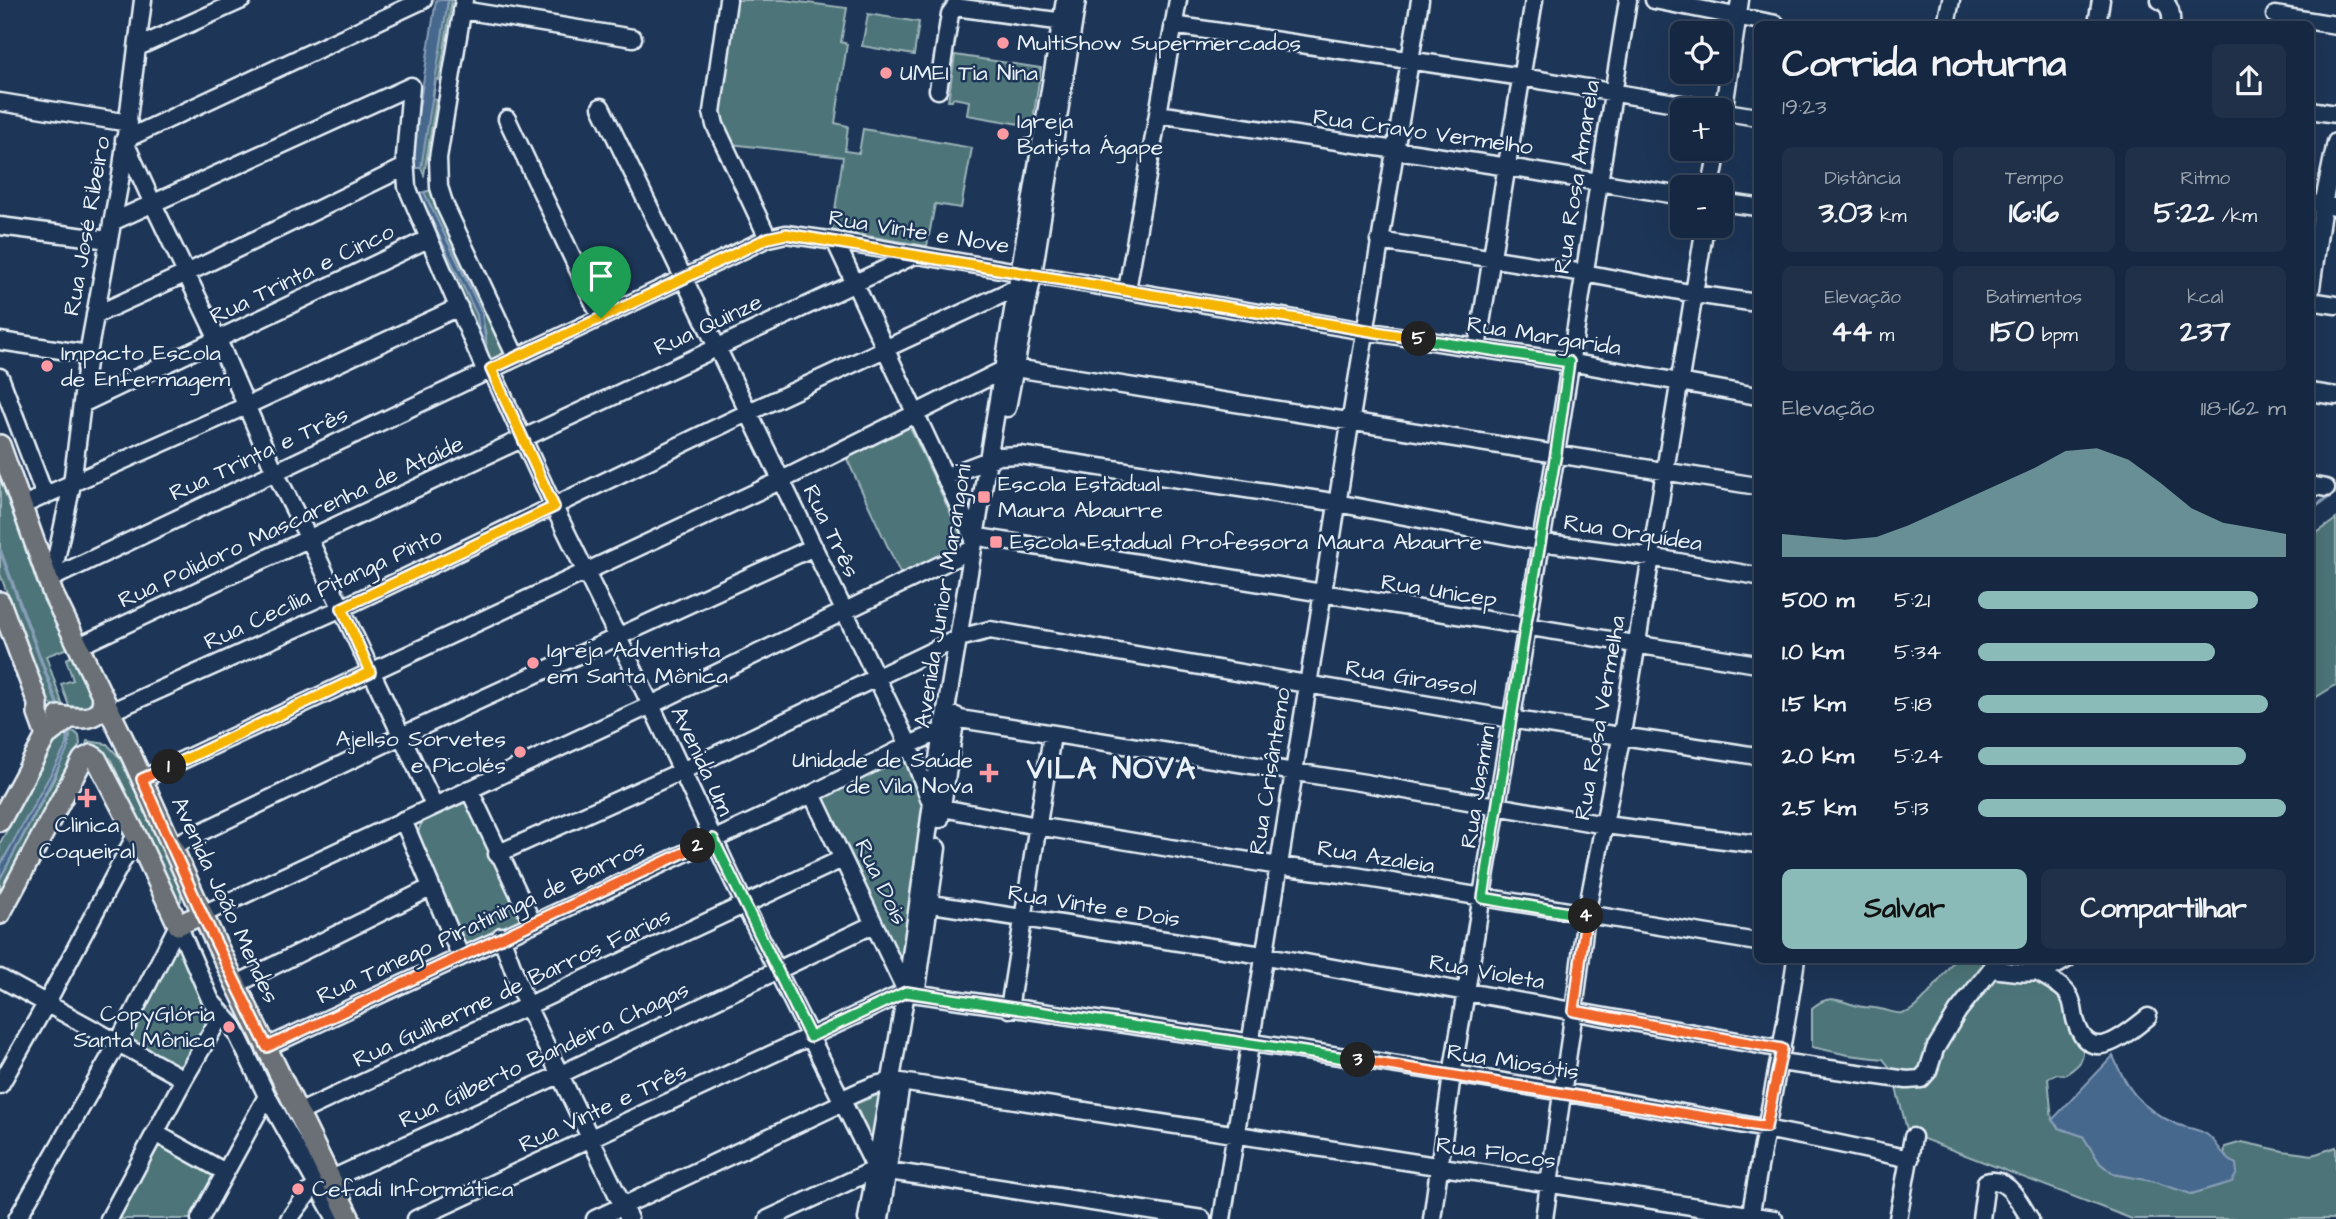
<!DOCTYPE html>
<html lang="pt">
<head>
<meta charset="utf-8">
<style>
	:root { --surface:#162841; --page:#1f3048; --text:#f1f3f6; --muted:#9ea6b1; --line:#35445a; --accent:#8bbbb9 }
	body { margin:0; font-family:"Architects Daughter",sans-serif; background:var(--page); color:var(--text); height:100vh; display:flex; flex-direction:column; font-size:26px; white-space:nowrap }
	* { box-sizing:border-box; margin:0 }
	p { font-size:23px; color:var(--muted) }
	.icon { flex:none; width:38px; height:38px; fill:none; stroke:currentColor; stroke-width:2; stroke-linecap:round; stroke-linejoin:round }
	.map { position:relative; flex:1; overflow:hidden }
	.details { position:absolute; left:1754px; top:21px; width:560px; height:942px; display:flex; flex-direction:column; background:var(--surface); border-radius:10px; box-shadow:0 7px 28px #0002,0 0 0 2px var(--line) }
	.details>* { flex:none }
	.controls { position:absolute; left:1670px; top:21px; display:grid; gap:14px }
	.controls a { display:grid; place-items:center; width:63px; height:63px; border-radius:10px; background:var(--surface); box-shadow:0 7px 28px #0002,0 0 0 2px var(--line); font-size:35px }
	.pin { position:absolute; display:grid; place-items:center; width:60px; height:60px; color:#fff; margin:-72px -30px; border-radius:50% 50% 50% 0; rotate:-45deg; box-shadow:0 0 7px #0007 }
	.pin .icon { rotate:45deg }
	.km { position:absolute; width:35px; height:35px; margin:-18px; border-radius:50%; background:#222; color:#fff; font-size:19px; line-height:35px; text-align:center }
	.round { display:grid; place-items:center; flex:none; width:74px; height:74px; border-radius:10px; background:var(--page) }
	.overview { display:flex; align-items:center; justify-content:space-between; height:119px; padding:0 28px }
	h1 { font-size:38px; font-weight:700; line-height:52px }
	.metrics { display:grid; grid-template-columns:repeat(3,1fr); gap:10px; height:119px; padding:7px 28px }
	.metrics div { display:grid; align-content:center; border-radius:10px; background:var(--page); text-align:center }
	.metrics b { font-size:30px; font-weight:700 }
	.metrics small { font-size:19px; font-weight:400 }
	.metrics p { font-size:19px }
	.chart { height:196px; padding:14px 28px }
	.chart p { display:flex; justify-content:space-between }
	.chart svg { width:100%; height:126px; margin-top:7px; fill:var(--accent); opacity:.7 }
	.button { display:flex; gap:14px; margin-top:auto; padding:14px 28px }
	.button a { flex:1; height:80px; border-radius:10px; background:var(--accent); color:#111; font-size:28px; font-weight:700; line-height:80px; text-align:center }
	.button a+a { background:var(--page); color:var(--text) }
	ul { padding:0 28px; list-style:none; font-size:23px }
	li { display:grid; grid-template-columns:112px 84px 1fr; align-items:center; height:52px }
	li i { height:18px; border-radius:9px; background:var(--accent) }
	.map>svg:first-child { display:block }
	.green { fill:#4e7579; stroke:#9bb3b8; stroke-width:2 }
	.water { fill:#47678d; stroke:#879eb8; stroke-width:2 }
	.lines { fill:none; stroke-linecap:round; stroke-linejoin:round }
	.stream { stroke:#879eb8; stroke-width:3.5 }
	.minor-casing { stroke:#e8f1f8; stroke-width:21 }
	.major-casing { stroke:#e8f1f8; stroke-width:24 }
	.minor { stroke:#1d3557; stroke-width:16 }
	.major { stroke:#6b6f75; stroke-width:19 }
	.split-1-casing { stroke:#fff; stroke-width:14 }
	.split-2-casing { stroke:#fff; stroke-width:14 }
	.split-3-casing { stroke:#fff; stroke-width:14 }
	.split-4-casing { stroke:#fff; stroke-width:14 }
	.split-5-casing { stroke:#fff; stroke-width:14 }
	.split-6-casing { stroke:#fff; stroke-width:14 }
	.split-1 { stroke:#f5b400; stroke-width:9 }
	.split-2 { stroke:#f0652b; stroke-width:9 }
	.split-3 { stroke:#22a559; stroke-width:9 }
	.split-4 { stroke:#f0652b; stroke-width:9 }
	.split-5 { stroke:#22a559; stroke-width:9 }
	.split-6 { stroke:#f5b400; stroke-width:9 }
	.poi-dot { fill:#ff9aa2; stroke:#1d3557; stroke-width:2.5 }
	.labels { text-anchor:middle; dominant-baseline:central; stroke-width:5; stroke-linejoin:round; paint-order:stroke }
	.poi-label { font-size:23px; fill:#e8f1f8; stroke:#1d3557; text-anchor:start }
	.street-label { font-size:23px; fill:#e8f1f8; stroke:#1d3557 }
	.district-label { font-size:30px; font-weight:bold; letter-spacing:2px; fill:#e8f1f8; stroke:#1d3557 }
</style>
</head>
<body>
<div class="map">
<svg width="2336" height="1219" viewBox="0 0 2336 1219">
	<rect width="100%" height="100%" fill="#1d3557"/>
	<filter id="ink" filterUnits="userSpaceOnUse"><feTurbulence type="fractalNoise" baseFrequency=".0143" numOctaves="2"/><feDisplacementMap in="SourceGraphic" scale="14" xChannelSelector="R" yChannelSelector="G"/><feConvolveMatrix kernelMatrix="1 2 1 2 8 2 1 2 1" color-interpolation-filters="sRGB"/></filter>
	<g filter="url(#ink)">
		<path class="green" d="M448,0H452L441,70L439,80L436,79L433,99L436,100L424,175L421,168L427,123Z
			M734,0H784L847,8L841,42L847,44L835,123L848,126L845,151L859,153L863,129L972,148L961,208L935,204L927,246L832,230L843,157L730,144L719,112Z
			M868,14L919,22L914,55L862,46Z
			M955,55L1041,68L1034,113L1038,120L1037,127L967,115L969,101L953,98L952,101H948Z
			M432,190L505,350L502,356L491,361L483,358C502,326 436,227 424,192Z
			M420,193L477,315L481,344L414,194Z
			M910,427L965,544L901,575L846,457Z
			M0,474L37,583L68,648L46,656L63,706L52,705L47,700L0,574Z
			M2336,519V685L2310,701V538Z
			M72,656L94,700L90,707L69,706L61,684L73,680L66,659Z
			M75,732L79,736L80,744L46,807L47,813L0,900V879L55,777L70,737L69,733Z
			M67,733V745L0,866V843L52,746Z
			M87,741L107,744L120,758L181,890V901L177,907L176,897L110,758L85,749Z
			M905,755L924,797L926,816L901,963L822,797Z
			M462,800L469,803L522,915L516,923L466,944L463,943L417,839C419,812 440,810 462,800Z
			M179,939L214,1016L182,1071L128,1039Z
			M1955,959H2009L2019,964L2034,963L2052,974L2082,1044C2086,1061 2079,1065 2065,1075L2056,1074L2048,1078L2052,1120L2059,1128L2083,1136L2100,1163L2114,1174L2152,1181L2192,1194L2209,1188L2233,1163L2224,1157L2225,1147L2242,1142L2283,1151L2313,1155L2336,1147V1219H2132L1908,1133L1891,1069L1883,1059L1848,1055L1812,1047V1008C1830,993 1839,1001 1858,1006C1865,1008 1873,1007 1880,1009C1892,1011 1900,1017 1912,1010C1925,1002 1945,972 1955,959Z
			M885,1092L874,1146L855,1104Z
			M157,1141L217,1172L194,1219H119Z"/>
		<path class="water" d="M436,0H448L421,168H413L411,160Z
			M424,192L482,313L487,352L482,355L477,315L422,200L420,193Z
			M67,733H69V747L0,879V866L67,745Z
			M2113,1056C2127,1089 2140,1108 2174,1123C2184,1128 2196,1128 2206,1134C2218,1141 2221,1157 2236,1164L2237,1173L2232,1182L2191,1194L2152,1181L2113,1174L2100,1163L2083,1136L2059,1128L2052,1120Z"/>
		<g class="lines">
			<path class="stream" d="M2310,510L2336,492
				M0,550L58,706"/>
			<g class="minor-casing">
				<path id="minor" d="M423,0L124,140L153,204L218,340L275,472L309,539L434,805
					M464,0L438,158L439,187L445,206L516,357
					M728,0L712,112L715,125L768,238
					M1654,0L1776,24
					M2160,0C2170,4 2172,14 2171,24
					M462,10L633,38
					M2275,15L2336,25
					M1946,24L1951,0
					M2097,24L2101,0
					M1173,25L1522,77L1716,110
					M138,47L242,0
					M411,86L405,157L407,187L486,372
					M938,90L950,14L955,7L1071,23
					M0,102L129,123
					M601,107L909,745L932,806L1037,826L1279,866L1349,875L1757,942
					M2310,110L2336,114
					M1720,111L1757,117
					M1158,114L1508,167L1682,196
					M507,119L601,318
					M1720,134L1740,0
					M1711,187L1718,149
					M1720,202L1757,207
					M2310,203L2336,207
					M112,222L411,86
					M0,226L109,240
					M835,241L975,541
					M1379,241L1584,273L1695,294L1757,303
					M1127,290L1178,0
					M2310,295L2323,205L2336,142
					M2310,301L2336,305
					M95,315L187,273L405,167
					M0,341L88,354
					M1477,348L1534,0
					M491,369L554,507L651,705L745,906L876,1169
					M0,377L45,496
					M2310,392L2336,396
					M82,404L428,239
					M1007,408L1033,274L1077,0
					M944,477L999,456L1020,455L1326,501L1541,542L1650,557L1757,576
					M2310,485L2326,488
					M21,506L246,406L459,307
					M985,538L1757,664
					M52,578L72,484L88,354L121,175L143,0
					M48,580L768,238L786,234L835,241L1365,331L1569,362L1757,396
					M79,646L915,255
					M110,712L342,608L747,413L1016,288
					M947,717L1365,783L1605,825L1757,844
					M142,779L782,480L1003,370L1015,368L1757,486
					M469,789L532,922
					M812,794L906,991
					M940,819L956,716
					M403,820L460,955
					M172,846L401,736L814,547
					M497,854L682,771L959,638L990,630C1164,660 1338,689 1511,719C1593,733 1675,743 1757,756
					M919,902L1256,954L1782,1049
					M203,914L651,705L973,549
					M178,925L211,1001L233,1026L267,1096L336,1219
					M501,936L527,1006L629,1219
					M1992,969C2024,973 2039,978 2067,959
					M2039,973C2048,979 2064,986 2069,996C2074,1003 2073,1014 2076,1022C2090,1068 2126,1034 2148,1017
					M0,978L184,1079
					M237,984L430,888
					M917,988L937,848
					M906,992C1242,1042 1579,1086 1910,1159
					M1009,1009L1052,735
					M267,1047L812,794L909,745L944,730L952,731
					M1780,1062L1907,1080L1921,1079L1928,1071L1935,1049L1958,1011L1999,959
					M0,1085L46,1004L136,835
					M841,1100C860,1091 880,1080 901,1082L1774,1219
					M298,1113L842,859
					M155,1133L225,1172
					M17,1219L118,1043L178,925
					M109,1219L184,1079L222,1014
					M200,1219L267,1096
					M289,1219L309,1192L318,1185L561,1074L874,924
					M416,1219L906,992
					M595,1219L842,1103
					M768,1219L876,1169L1202,1219
					M867,1219L906,992L939,752L1065,0
					M880,1219L900,1090
					M1222,1219C1287,813 1352,406 1420,0
					M1432,1219L1452,1075L1556,453L1628,0
					M1544,1219L1574,1011L1586,915L1622,734L1705,226
					M1750,1219C1764,1132 1784,1046 1796,959
					M1898,1219L1913,1137
					M1981,1219L1986,1182C2008,1175 2020,1204 2030,1219"/>
			</g>
			<g class="major-casing">
				<path id="major" d="M0,445L53,594L132,757L213,937L350,1219
					M0,602L38,703V714L46,736
					M59,716C78,719 102,723 103,697
					M0,821L46,736L70,718
					M0,914L83,759L91,755L96,758L136,835L178,925L203,914"/>
			</g>
			<use href="#minor" class="minor"/>
			<use href="#major" class="major"/>
		</g>
	</g>
	<g class="lines" filter="url(#ink)">
		<g class="split-1-casing">
			<path id="split-1" d="M169,767L370,672L342,608L554,507L491,369L601,318"/>
		</g>
		<g class="split-2-casing">
			<path id="split-2" d="M169,767L142,779L202,914L267,1047L698,846"/>
		</g>
		<g class="split-3-casing">
			<path id="split-3" d="M698,846L713,839L810,1037L906,992L1358,1060"/>
		</g>
		<g class="split-4-casing">
			<path id="split-4" d="M1358,1060L1766,1127L1782,1049L1574,1011L1586,916"/>
		</g>
		<g class="split-5-casing">
			<path id="split-5" d="M1419,339L1569,362L1556,453L1525,628L1483,898L1586,916"/>
		</g>
		<g class="split-6-casing">
			<path id="split-6" d="M601,318L768,238L786,234L1419,339"/>
		</g>
		<use href="#split-1" class="split-1"/>
		<use href="#split-2" class="split-2"/>
		<use href="#split-3" class="split-3"/>
		<use href="#split-4" class="split-4"/>
		<use href="#split-5" class="split-5"/>
		<use href="#split-6" class="split-6"/>
	</g>
	<g class="poi-dot">
		<circle cx="1003" cy="43" r="7"/>
		<circle cx="886" cy="73" r="7"/>
		<circle cx="1003" cy="134" r="7"/>
		<circle cx="47" cy="366" r="7"/>
		<rect x="977" y="490" width="14" height="14" rx="3.5"/>
		<rect x="989" y="535" width="14" height="14" rx="3.5"/>
		<circle cx="533" cy="663" r="7"/>
		<circle cx="520" cy="752" r="7"/>
		<path d="M985.5 762.5h7v7h7v7h-7v7h-7v-7h-7v-7h7z"/>
		<path d="M83.5 787.5h7v7h7v7h-7v7h-7v-7h-7v-7h7z"/>
		<circle cx="229" cy="1027" r="7"/>
		<circle cx="298" cy="1189" r="7"/>
	</g>
	<g class="labels">
		<g class="poi-label">
			<text x="1017" y="43">MultiShow Supermercados</text>
			<text x="900" y="73">UMEI Tia Nina</text>
			<text x="1017" y="121">Igreja<tspan x="1017" dy="26">Batista Ágape</tspan></text>
			<text x="61" y="353">Impacto Escola<tspan x="61" dy="26">de Enfermagem</tspan></text>
			<text x="998" y="484">Escola Estadual<tspan x="998" dy="26">Maura Abaurre</tspan></text>
			<text x="1010" y="542">Escola Estadual Professora Maura Abaurre</text>
			<text x="547" y="650">Igreja Adventista<tspan x="547" dy="26">em Santa Mônica</tspan></text>
			<text x="506" y="739" text-anchor="end">Ajellso Sorvetes<tspan x="506" dy="26">e Picolés</tspan></text>
			<text x="973" y="760" text-anchor="end">Unidade de Saúde<tspan x="973" dy="26">de Vila Nova</tspan></text>
			<text x="87" y="825" text-anchor="middle">Clinica<tspan x="87" dy="26">Coqueiral</tspan></text>
			<text x="215" y="1014" text-anchor="end">CopyGlória<tspan x="215" dy="26">Santa Mônica</tspan></text>
			<text x="312" y="1189">Cefadi Informática</text>
		</g>
		<g class="street-label">
			<text transform="translate(1423 132) rotate(8)">Rua Cravo Vermelho</text>
			<text transform="translate(1577 177) rotate(-81)">Rua Rosa Amarela</text>
			<text transform="translate(87 226) rotate(-80)">Rua José Ribeiro</text>
			<text transform="translate(919 232) rotate(9)">Rua Vinte e Nove</text>
			<text transform="translate(302 274) rotate(-26)">Rua Trinta e Cinco</text>
			<text transform="translate(708 325) rotate(-25)">Rua Quinze</text>
			<text transform="translate(1544 336) rotate(9)">Rua Margarida</text>
			<text transform="translate(259 454) rotate(-25)">Rua Trinta e Três</text>
			<text transform="translate(291 522) rotate(-25)">Rua Polidoro Mascarenha de Ataíde</text>
			<text transform="translate(831 531) rotate(64)">Rua Três</text>
			<text transform="translate(1633 533) rotate(9)">Rua Orquídea</text>
			<text transform="translate(323 589) rotate(-25)">Rua Cecília Pitanga Pinto</text>
			<text transform="translate(1439 591) rotate(9)">Rua Unicep</text>
			<text transform="translate(943 596) rotate(-81)">Avenida Junior Marangoni</text>
			<text transform="translate(1411 678) rotate(9)">Rua Girassol</text>
			<text transform="translate(1600 718) rotate(-80)">Rua Rosa Vermelha</text>
			<text transform="translate(702 761) rotate(65)">Avenida Um</text>
			<text transform="translate(1270 771) rotate(-81)">Rua Crisântemo</text>
			<text transform="translate(1478 787) rotate(-81)">Rua Jasmim</text>
			<text transform="translate(1376 857) rotate(9)">Rua Azaleia</text>
			<text transform="translate(881 882) rotate(64)">Rua Dois</text>
			<text transform="translate(225 900) rotate(65)">Avenida João Mendes</text>
			<text transform="translate(1094 906) rotate(9)">Rua Vinte e Dois</text>
			<text transform="translate(481 922) rotate(-25)">Rua Tanego Piratininga de Barros</text>
			<text transform="translate(1487 972) rotate(10)">Rua Violeta</text>
			<text transform="translate(512 988) rotate(-25)">Rua Guilherme de Barros Farias</text>
			<text transform="translate(544 1055) rotate(-25)">Rua Gilberto Bandeira Chagas</text>
			<text transform="translate(1513 1062) rotate(9)">Rua Miosótis</text>
			<text transform="translate(603 1108) rotate(-25)">Rua Vinte e Três</text>
			<text transform="translate(1496 1153) rotate(8)">Rua Flocos</text>
		</g>
		<g class="district-label">
			<text x="1112" y="769">VILA NOVA</text>
		</g>
	</g>
</svg>
<div class="controls">
<a><svg class="icon" aria-label="locate" viewBox="0 0 24 24"><circle cx="12" cy="12" r="6"/><path d="M12 2v4M12 18v4M2 12h4M18 12h4"/></svg></a>
<a>+</a>
<a>−</a>
</div>
<div class="pin" style="left:601px;top:318px;background:#1e9e55"><svg class="icon" aria-label="arrive" viewBox="0 0 24 24"><path d="M6 21V4h12l-3 4 3 4H6"/></svg></div>
<b class="km" style="left:169px;top:767px">1</b>
<b class="km" style="left:698px;top:846px">2</b>
<b class="km" style="left:1358px;top:1060px">3</b>
<b class="km" style="left:1586px;top:916px">4</b>
<b class="km" style="left:1419px;top:339px">5</b>
<section class="details">
<div class="overview"><div><h1>Corrida noturna</h1><p>19:23</p></div><a class="round"><svg class="icon" aria-label="share" viewBox="0 0 24 24"><path d="M12 15V3M7 8l5-5 5 5M5 13v7h14v-7"/></svg></a></div>
<div class="metrics">
<div><p>Distância</p><b>3.03<small> km</small></b></div>
<div><p>Tempo</p><b>16:16</b></div>
<div><p>Ritmo</p><b>5:22<small> /km</small></b></div>
</div>
<div class="metrics">
<div><p>Elevação</p><b>44<small> m</small></b></div>
<div><p>Batimentos</p><b>150<small> bpm</small></b></div>
<div><p>kcal</p><b>237</b></div>
</div>
<div class="chart"><p><span>Elevação</span>118–162 m</p>
<svg viewBox="0 0 160 44" preserveAspectRatio="none"><path d="M0 44V36L10 37L20 38L30 37L40 33L50 28L60 23L70 18L80 13L90 7L100 6L110 10L120 18L130 27L140 32L150 34L160 36V44z"/></svg>
</div>
<ul>
<li><b>500 m</b>5:21<i style="width:91%"></i></li>
<li><b>1.0 km</b>5:34<i style="width:77%"></i></li>
<li><b>1.5 km</b>5:18<i style="width:94%"></i></li>
<li><b>2.0 km</b>5:24<i style="width:87%"></i></li>
<li><b>2.5 km</b>5:13<i style="width:100%"></i></li>
</ul>
<div class="button"><a>Salvar</a><a>Compartilhar</a></div>
</section>
</div>
</body>
</html>
